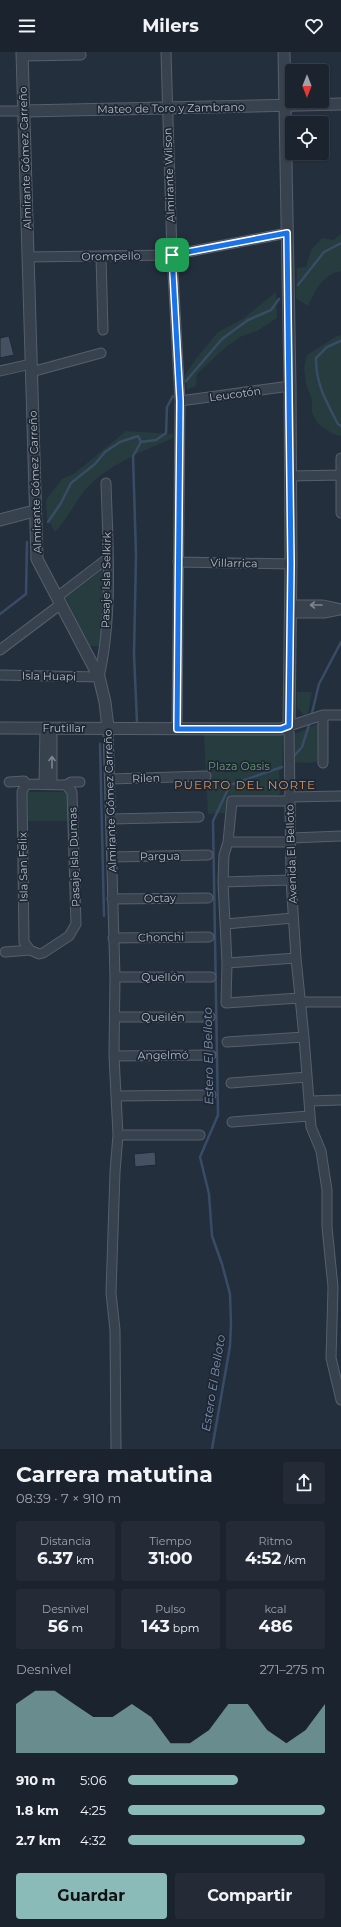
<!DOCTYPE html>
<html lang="es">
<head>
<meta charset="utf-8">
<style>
	:root { --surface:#1b232e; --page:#242b36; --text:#f1f3f6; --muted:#a0a4aa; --line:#39404a; --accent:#8bbbb9 }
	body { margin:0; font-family:Montserrat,sans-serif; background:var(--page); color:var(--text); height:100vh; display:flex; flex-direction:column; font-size:15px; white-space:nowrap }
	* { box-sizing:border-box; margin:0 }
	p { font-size:13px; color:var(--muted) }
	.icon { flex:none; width:22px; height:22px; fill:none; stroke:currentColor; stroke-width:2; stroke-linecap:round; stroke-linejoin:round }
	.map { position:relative; height:1397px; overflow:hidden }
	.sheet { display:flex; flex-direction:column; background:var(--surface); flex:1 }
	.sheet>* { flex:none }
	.needle { width:26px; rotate:180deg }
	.fabs { position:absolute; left:285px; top:12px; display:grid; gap:8px }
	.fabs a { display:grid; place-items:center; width:44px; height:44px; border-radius:4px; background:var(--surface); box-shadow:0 1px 3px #0004,0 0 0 1px var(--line); font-size:20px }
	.pin { position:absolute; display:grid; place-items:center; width:34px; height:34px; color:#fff; margin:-17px; border-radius:8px; box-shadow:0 2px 6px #0006 }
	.round { display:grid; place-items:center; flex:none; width:42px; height:42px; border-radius:4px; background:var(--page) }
	.headline { display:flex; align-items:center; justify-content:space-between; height:68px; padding:0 16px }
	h1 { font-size:22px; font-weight:700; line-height:30px }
	.stats { display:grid; grid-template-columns:repeat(3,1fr); gap:6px; height:68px; padding:4px 16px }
	.stats div { display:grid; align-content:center; border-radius:4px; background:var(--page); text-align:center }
	.stats b { font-size:17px; font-weight:700 }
	.stats small { font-size:11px; font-weight:400 }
	.stats p { font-size:11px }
	.chart { height:112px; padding:8px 16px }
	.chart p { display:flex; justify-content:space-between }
	.chart svg { width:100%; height:72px; margin-top:4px; fill:var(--accent); opacity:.7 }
	.cta { display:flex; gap:8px; margin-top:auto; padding:8px 16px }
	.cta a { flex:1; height:46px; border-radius:4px; background:var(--accent); color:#111; font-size:16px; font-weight:700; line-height:46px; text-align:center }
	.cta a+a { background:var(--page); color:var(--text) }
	ul { padding:0 16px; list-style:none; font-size:13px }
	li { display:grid; grid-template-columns:64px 48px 1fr; align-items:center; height:30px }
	li i { height:10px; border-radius:5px; background:var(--accent) }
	header { display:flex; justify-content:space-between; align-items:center; height:52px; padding:0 16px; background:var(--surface); font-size:18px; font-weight:700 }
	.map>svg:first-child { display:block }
	.green { fill:#263c3f }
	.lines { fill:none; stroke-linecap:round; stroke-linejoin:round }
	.stream { stroke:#394c67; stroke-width:2.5 }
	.building { fill:#455162; stroke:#1f2835 }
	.minor-casing { stroke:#565f6c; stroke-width:11 }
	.tertiary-casing { stroke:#565f6c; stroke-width:13 }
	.minor { stroke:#38414e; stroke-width:9 }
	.tertiary { stroke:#38414e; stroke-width:11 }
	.oneway { stroke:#7c8592 }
	.route-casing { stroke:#fff; stroke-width:8 }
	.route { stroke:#1a73e8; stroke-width:5 }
	.labels { text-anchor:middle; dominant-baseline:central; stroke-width:3.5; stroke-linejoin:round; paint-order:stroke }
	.street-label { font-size:11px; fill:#b4bcc9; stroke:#1d2633 }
	.park-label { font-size:11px; fill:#6b9a76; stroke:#1d2633 }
	.neighbourhood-label { font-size:12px; letter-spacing:1px; fill:#d59563; stroke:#1d2633 }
	.water-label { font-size:12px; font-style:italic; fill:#7c92b1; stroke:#1d2633 }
</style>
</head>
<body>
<header><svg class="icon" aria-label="menu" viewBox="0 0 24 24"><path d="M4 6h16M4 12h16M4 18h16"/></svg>Milers<svg class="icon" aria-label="heart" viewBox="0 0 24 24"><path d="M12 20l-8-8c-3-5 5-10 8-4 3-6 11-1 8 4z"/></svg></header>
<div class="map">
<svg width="341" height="1397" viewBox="0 0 341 1397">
	<rect width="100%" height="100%" fill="#242f3e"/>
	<path class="green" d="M341,182V219C322,223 316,238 308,254L296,246L297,216L306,215L311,198L322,186L333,188Z
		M276,240L277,266L257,279L240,285L226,295L197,322L196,334L187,338L185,323L195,308L218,280L243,267Z
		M341,283V384L333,382L318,372L312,361V348L306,332L304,316L307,303L337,284Z
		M126,379L173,382V386C143,399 102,415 82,442C72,455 67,468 55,480L47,466L46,448L62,427L75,421Z
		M104,517L101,594H89L65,545Z
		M297,640H312L308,662L304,663L297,656Z
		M319,671L317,710L307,711L294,710L295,682Z
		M204,682H283L282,717L279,719L280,742L277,744L228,746V761L208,762Z
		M28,740H68L69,769H28Z"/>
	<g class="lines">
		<path class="stream" d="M298,233L324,200L341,191
			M341,289L327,295L316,306C316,333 326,349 338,372L341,374
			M186,329L222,287L248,268L271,258L279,247
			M48,470L61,451L71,431L95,412L105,400L120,390L138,384L141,390L156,388L166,381L167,355L173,344
			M0,562L26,542L27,490
			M311,665L319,632L341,590
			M137,670L134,602L136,503L133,404L141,390
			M100,692L104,864
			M295,703L302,695L310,670
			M212,1397L230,1294L231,1271L230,1242L222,1212L212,1184L209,1142L200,1105L218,1063L213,769L230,733L282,715"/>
	</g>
	<path class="building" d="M9,284L14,303L0,306V286Z
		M155,1100L156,1113L135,1115L134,1102Z"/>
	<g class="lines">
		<g class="minor-casing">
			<path id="minor" d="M166,0L172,203L180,349L177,677
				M22,4L81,3
				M0,59H24
				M101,204L103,278
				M28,205L172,203L287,181
				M0,319L31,312
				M31,320L101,301
				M180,349L290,334
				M341,406V422
				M290,424L341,423
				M341,461V429
				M178,510L291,512
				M57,545L108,506
				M290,553H323L341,557
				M290,561H324L339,558
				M0,598L61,552
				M0,623L99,625C113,564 108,494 106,431
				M323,663V711
				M341,663H323L289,674L291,828L296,906L304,985L311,1075L321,1099L327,1138V1175L333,1235L331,1306L341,1348
				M52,676V732
				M108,676L115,925L114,1004L118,1083L115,1120L111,1241L115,1278L116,1397
				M110,727L206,724
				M9,730L24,729L26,732L66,733L71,730H80
				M44,731L45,676
				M26,732L22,740L24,890L30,898
				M289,745L341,744
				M289,749H232L228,790L224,803L223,830L227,911L226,951L300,946
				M111,767L199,765
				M291,786L341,784
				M228,790H291
				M112,805L208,803
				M223,830L291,828
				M112,847L208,846
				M226,872L293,866
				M113,886L209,885
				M5,900L30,898L39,902L43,901L69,884L76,872L72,740L66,733
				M227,911L296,906
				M115,925H211
				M301,950H341
				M115,965H210
				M227,990L304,985
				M114,1004L211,1003
				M231,1031L307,1025
				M116,1044L211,1043
				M309,1049L341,1048
				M232,1070L309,1064
				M118,1083H200"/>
		</g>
		<g class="tertiary-casing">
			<path id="tertiary" d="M22,0L37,507L99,625L105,650L108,676
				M24,59L341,52
				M0,468L34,459
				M0,676L281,677L289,674L291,512L290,334L284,0"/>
		</g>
		<use href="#minor" class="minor"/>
		<use href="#tertiary" class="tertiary"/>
	</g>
	<defs><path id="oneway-shaft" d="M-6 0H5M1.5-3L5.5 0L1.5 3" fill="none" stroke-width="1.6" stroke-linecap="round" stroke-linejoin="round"/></defs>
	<g class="oneway">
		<use href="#oneway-shaft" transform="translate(316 553) rotate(-180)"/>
		<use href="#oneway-shaft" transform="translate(52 710) rotate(-90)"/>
	</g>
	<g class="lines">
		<g class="route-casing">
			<path id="route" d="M287,181L291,512L289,674L281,677H177L180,349L172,203Z"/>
		</g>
		<use href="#route" class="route"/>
	</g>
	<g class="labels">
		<g class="street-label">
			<text transform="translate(171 56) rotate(-1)">Mateo de Toro y Zambrano</text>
			<text transform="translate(25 106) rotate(-92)">Almirante Gómez Carreño</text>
			<text transform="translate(169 123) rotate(-92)">Almirante Wilson</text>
			<text transform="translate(111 204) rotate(-1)">Orompello</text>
			<text transform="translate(235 342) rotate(-8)">Leucotón</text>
			<text transform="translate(35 430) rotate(-92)">Almirante Gómez Carreño</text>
			<text transform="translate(234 511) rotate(1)">Villarrica</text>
			<text transform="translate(106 528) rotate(-89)">Pasaje Isla Selkirk</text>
			<text transform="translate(49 624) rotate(1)">Isla Huapi</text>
			<text x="64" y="676">Frutillar</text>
			<text transform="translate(146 726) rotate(-2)">Rilen</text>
			<text transform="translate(110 749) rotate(-92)">Almirante Gómez Carreño</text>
			<text transform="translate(291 802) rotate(-92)">Avenida El Belloto</text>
			<text transform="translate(160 804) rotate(-1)">Pargua</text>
			<text transform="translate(74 805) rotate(-92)">Pasaje Isla Dumas</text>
			<text transform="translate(23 815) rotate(-91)">Isla San Felix</text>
			<text transform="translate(160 846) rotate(-1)">Octay</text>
			<text transform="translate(161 885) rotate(-1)">Chonchi</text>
			<text x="163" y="925">Quellón</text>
			<text x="163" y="965">Queilén</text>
			<text transform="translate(163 1003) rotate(-1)">Angelmó</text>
		</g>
		<g class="park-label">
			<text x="239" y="714">Plaza Oasis</text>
		</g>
		<g class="neighbourhood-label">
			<text x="245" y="732">PUERTO DEL NORTE</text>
		</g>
		<g class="water-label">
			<text transform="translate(208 1004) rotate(-91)">Estero El Belloto</text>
			<text transform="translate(213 1331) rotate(-81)">Estero El Belloto</text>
		</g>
	</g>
</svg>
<div class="fabs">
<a><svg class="needle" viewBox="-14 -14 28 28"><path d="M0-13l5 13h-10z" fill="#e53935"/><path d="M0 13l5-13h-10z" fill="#a0a4aa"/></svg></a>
<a><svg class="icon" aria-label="locate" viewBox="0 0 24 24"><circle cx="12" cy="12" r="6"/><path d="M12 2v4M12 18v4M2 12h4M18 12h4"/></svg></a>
</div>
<div class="pin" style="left:172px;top:203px;background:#1e9e55"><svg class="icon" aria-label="arrive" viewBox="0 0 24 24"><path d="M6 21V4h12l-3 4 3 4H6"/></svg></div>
</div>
<section class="sheet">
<div class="headline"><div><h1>Carrera matutina</h1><p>08:39 · 7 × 910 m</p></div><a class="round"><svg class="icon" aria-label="share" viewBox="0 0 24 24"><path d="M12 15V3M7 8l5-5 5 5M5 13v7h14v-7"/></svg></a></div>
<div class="stats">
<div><p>Distancia</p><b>6.37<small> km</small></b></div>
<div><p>Tiempo</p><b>31:00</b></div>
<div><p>Ritmo</p><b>4:52<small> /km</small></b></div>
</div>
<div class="stats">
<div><p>Desnivel</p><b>56<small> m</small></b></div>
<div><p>Pulso</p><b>143<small> bpm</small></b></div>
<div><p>kcal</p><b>486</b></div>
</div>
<div class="chart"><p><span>Desnivel</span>271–275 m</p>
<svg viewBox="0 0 160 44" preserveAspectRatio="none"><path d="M0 44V14L10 6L20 6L30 14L40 22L50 22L60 14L70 22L80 38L90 38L100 30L110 14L120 14L130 30L140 38L150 30L160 14V44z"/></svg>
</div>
<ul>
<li><b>910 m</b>5:06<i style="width:56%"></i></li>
<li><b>1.8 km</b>4:25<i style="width:100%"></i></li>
<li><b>2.7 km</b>4:32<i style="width:90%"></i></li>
</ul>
<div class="cta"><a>Guardar</a><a>Compartir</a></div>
</section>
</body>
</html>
